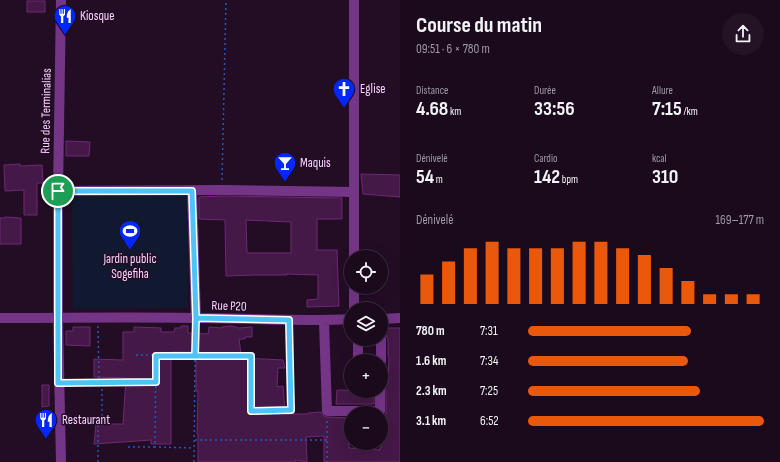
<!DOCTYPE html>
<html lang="fr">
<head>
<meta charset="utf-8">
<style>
	:root { --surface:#1a0a1c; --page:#231325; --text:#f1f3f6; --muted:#9f9aa3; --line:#382b3b; --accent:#ea580c }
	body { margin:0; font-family:"Sofia Sans Condensed",sans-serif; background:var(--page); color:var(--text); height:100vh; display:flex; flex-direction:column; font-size:15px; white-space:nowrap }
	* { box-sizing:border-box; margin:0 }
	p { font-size:13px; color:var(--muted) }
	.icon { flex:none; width:22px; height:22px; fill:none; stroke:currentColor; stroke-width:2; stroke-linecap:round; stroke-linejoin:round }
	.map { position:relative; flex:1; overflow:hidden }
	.panel { display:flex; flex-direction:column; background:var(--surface); width:380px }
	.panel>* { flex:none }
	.fabs { position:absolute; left:344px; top:250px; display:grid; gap:8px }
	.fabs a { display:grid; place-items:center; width:44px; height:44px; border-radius:50%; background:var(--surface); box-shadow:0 4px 16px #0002,0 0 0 1px var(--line); font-size:20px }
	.pin { position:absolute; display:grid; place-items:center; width:34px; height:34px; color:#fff; margin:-17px; border:2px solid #fff; border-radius:50%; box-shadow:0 1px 4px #0007 }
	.round { display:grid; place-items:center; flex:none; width:42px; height:42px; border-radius:21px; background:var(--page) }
	.headline { display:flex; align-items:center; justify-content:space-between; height:68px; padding:0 16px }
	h1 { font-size:22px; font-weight:700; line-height:30px }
	.metrics { display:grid; grid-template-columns:repeat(3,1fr); gap:6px; height:68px; padding:4px 16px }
	.metrics div { display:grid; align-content:center }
	.metrics b { font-size:20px; font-weight:700 }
	.metrics small { font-size:11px; font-weight:400 }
	.metrics p { font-size:11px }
	.chart { height:112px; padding:8px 16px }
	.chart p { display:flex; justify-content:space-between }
	.chart svg { width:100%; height:72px; margin-top:4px; stroke:var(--accent); stroke-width:6 }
	ul { padding:0 16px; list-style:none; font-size:13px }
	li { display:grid; grid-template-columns:64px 48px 1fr; align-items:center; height:30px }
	li i { height:10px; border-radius:5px; background:var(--accent) }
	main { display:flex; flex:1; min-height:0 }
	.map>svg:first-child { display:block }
	.green { fill:#10192f }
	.building { fill:#441847; stroke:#702874; fill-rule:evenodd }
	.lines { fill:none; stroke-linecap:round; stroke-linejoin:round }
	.path { stroke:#2757bd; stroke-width:1.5; stroke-dasharray:2 3; stroke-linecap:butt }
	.minor { stroke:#753587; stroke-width:10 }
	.route-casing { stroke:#fff; stroke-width:8 }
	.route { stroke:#4fc3f7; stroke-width:5 }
	.labels { text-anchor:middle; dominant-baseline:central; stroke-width:3; stroke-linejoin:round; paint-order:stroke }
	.poi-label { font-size:13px; fill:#f8d1ff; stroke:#230d25; text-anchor:start }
	.street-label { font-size:13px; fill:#f8d1ff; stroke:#230d25 }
</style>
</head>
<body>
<main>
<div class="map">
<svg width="400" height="462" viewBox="0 0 400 462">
	<rect width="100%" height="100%" fill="#230d25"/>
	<path class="green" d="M72,194H187L188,308L73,309Z"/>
	<path class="building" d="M27,1H45V12H27Z
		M66,141L90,142L89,156H66Z
		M20,164V166L42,165L43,183H37V215H24V190L5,191L4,165Z
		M361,174L400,175V197L363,194Z
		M222,196L342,198V219H317V250H337L339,306L307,307V300L318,299V275L286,274L287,275H254L226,276L225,220L199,219V197ZM246,220L291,222V253H247Z
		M5,217L21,218V244H0V218H5Z
		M181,326H188V333L208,334L209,327L222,328V327L232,326L239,328L252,327V337H245V339H239L241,354H243V358L283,360L285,368H278L277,387L283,386L285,414H308V413L321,412L324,416L327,417L348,418L349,448L380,450V448H381V422L383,423V417L386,414V391L384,386V383H388L389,356H388V339L385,334V328H400V462H324V436L306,437L307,462L295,460V462H198V434H197L198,391H196V352H171V444H151V440L94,444L96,424H123L126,378L94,377V359L123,360V332H134V327L161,328V332H174L175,328H181Z
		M73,327H90V346L66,345V331H73Z
		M42,385H49V406L42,407Z
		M337,390L374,391V404H336Z"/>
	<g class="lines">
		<path class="path" d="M222,180L226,0
			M98,326L99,382
			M136,355L251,356V411L291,410L290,328
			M156,356L155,447L194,448
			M68,383L156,382
			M327,421V462
			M195,440H327
			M128,447H155
			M98,462V425H102V382
			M194,462L195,356L196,328"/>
		<path class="minor" d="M61,0L58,191V318L61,462
			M354,0V257
			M58,191L222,190L354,192
			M192,191L196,318
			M354,287V309
			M0,318C66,318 131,317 197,318C248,318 299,322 351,319
			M381,319L400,318
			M324,321L327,411H380V391
			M358,339V361
			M381,361V339"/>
	</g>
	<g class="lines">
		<g class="route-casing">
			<path id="route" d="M58,191V383L156,382V356H195L196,318L289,320L291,410L251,411V356H195L196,318L192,191H58"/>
		</g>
		<use href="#route" class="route"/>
	</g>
	<defs>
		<g id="restaurant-pin" transform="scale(1.15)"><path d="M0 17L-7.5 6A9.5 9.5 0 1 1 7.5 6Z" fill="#0028fc" stroke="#230d25"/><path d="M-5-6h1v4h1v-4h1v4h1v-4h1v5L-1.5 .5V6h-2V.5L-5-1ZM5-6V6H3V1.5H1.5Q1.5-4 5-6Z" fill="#fff"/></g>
		<g id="church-pin" transform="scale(1.15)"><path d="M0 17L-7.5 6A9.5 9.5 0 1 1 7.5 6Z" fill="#0028fc" stroke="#230d25"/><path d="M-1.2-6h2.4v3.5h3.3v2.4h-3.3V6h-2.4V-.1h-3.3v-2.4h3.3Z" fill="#fff"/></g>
		<g id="bar-pin" transform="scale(1.15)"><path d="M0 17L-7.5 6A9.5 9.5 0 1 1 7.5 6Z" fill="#0028fc" stroke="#230d25"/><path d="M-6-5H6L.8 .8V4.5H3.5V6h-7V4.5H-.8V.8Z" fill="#fff"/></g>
		<g id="stadium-pin" transform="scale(1.15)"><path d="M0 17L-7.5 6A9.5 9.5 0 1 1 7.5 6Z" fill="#0028fc" stroke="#230d25"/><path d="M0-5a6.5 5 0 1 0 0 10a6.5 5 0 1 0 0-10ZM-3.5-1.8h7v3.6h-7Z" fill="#fff"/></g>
	</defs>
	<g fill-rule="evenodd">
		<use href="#restaurant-pin" x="65" y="16"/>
		<use href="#church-pin" x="344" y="89"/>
		<use href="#bar-pin" x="285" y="163"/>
		<use href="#stadium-pin" x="130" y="231"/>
		<use href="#restaurant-pin" x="46" y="420"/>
	</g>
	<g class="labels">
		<g class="poi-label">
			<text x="80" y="16">Kiosque</text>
			<text x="360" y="89">Eglise</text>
			<text x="300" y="163">Maquis</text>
			<text x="130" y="259" text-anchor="middle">Jardin public<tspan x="130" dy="15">Sogefiha</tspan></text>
			<text x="62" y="420">Restaurant</text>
		</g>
		<g class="street-label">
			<text transform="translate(46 111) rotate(-89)">Rue des Terminalias</text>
			<text transform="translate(229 306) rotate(2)">Rue P20</text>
		</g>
	</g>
</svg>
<div class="fabs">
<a><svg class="icon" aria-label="locate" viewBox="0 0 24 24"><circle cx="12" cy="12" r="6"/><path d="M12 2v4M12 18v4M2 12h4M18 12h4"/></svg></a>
<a><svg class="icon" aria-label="layers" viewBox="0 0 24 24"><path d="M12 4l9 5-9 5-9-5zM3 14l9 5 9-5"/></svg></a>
<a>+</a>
<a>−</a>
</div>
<div class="pin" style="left:58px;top:191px;background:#1e9e55"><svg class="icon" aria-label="arrive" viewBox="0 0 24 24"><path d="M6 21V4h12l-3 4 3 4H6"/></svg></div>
</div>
<section class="panel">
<div class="headline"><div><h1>Course du matin</h1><p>09:51 · 6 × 780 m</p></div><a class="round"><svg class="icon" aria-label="share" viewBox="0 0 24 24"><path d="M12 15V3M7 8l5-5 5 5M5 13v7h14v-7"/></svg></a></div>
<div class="metrics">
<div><p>Distance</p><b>4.68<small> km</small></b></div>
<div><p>Durée</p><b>33:56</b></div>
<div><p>Allure</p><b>7:15<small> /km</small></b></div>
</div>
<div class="metrics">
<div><p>Dénivelé</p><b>54<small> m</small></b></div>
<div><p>Cardio</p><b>142<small> bpm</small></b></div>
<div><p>kcal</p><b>310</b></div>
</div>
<div class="chart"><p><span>Dénivelé</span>169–177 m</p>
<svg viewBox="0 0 160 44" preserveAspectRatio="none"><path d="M5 44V26M15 44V18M25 44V10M35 44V6M45 44V10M55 44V10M65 44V10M75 44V6M85 44V6M95 44V10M105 44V14M115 44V22M125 44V30M135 44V38M145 44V38M155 44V38"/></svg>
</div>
<ul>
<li><b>780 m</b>7:31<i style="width:69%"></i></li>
<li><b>1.6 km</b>7:34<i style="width:68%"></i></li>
<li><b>2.3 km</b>7:25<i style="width:73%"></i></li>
<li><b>3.1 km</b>6:52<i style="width:100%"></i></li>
</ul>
</section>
</main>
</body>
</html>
